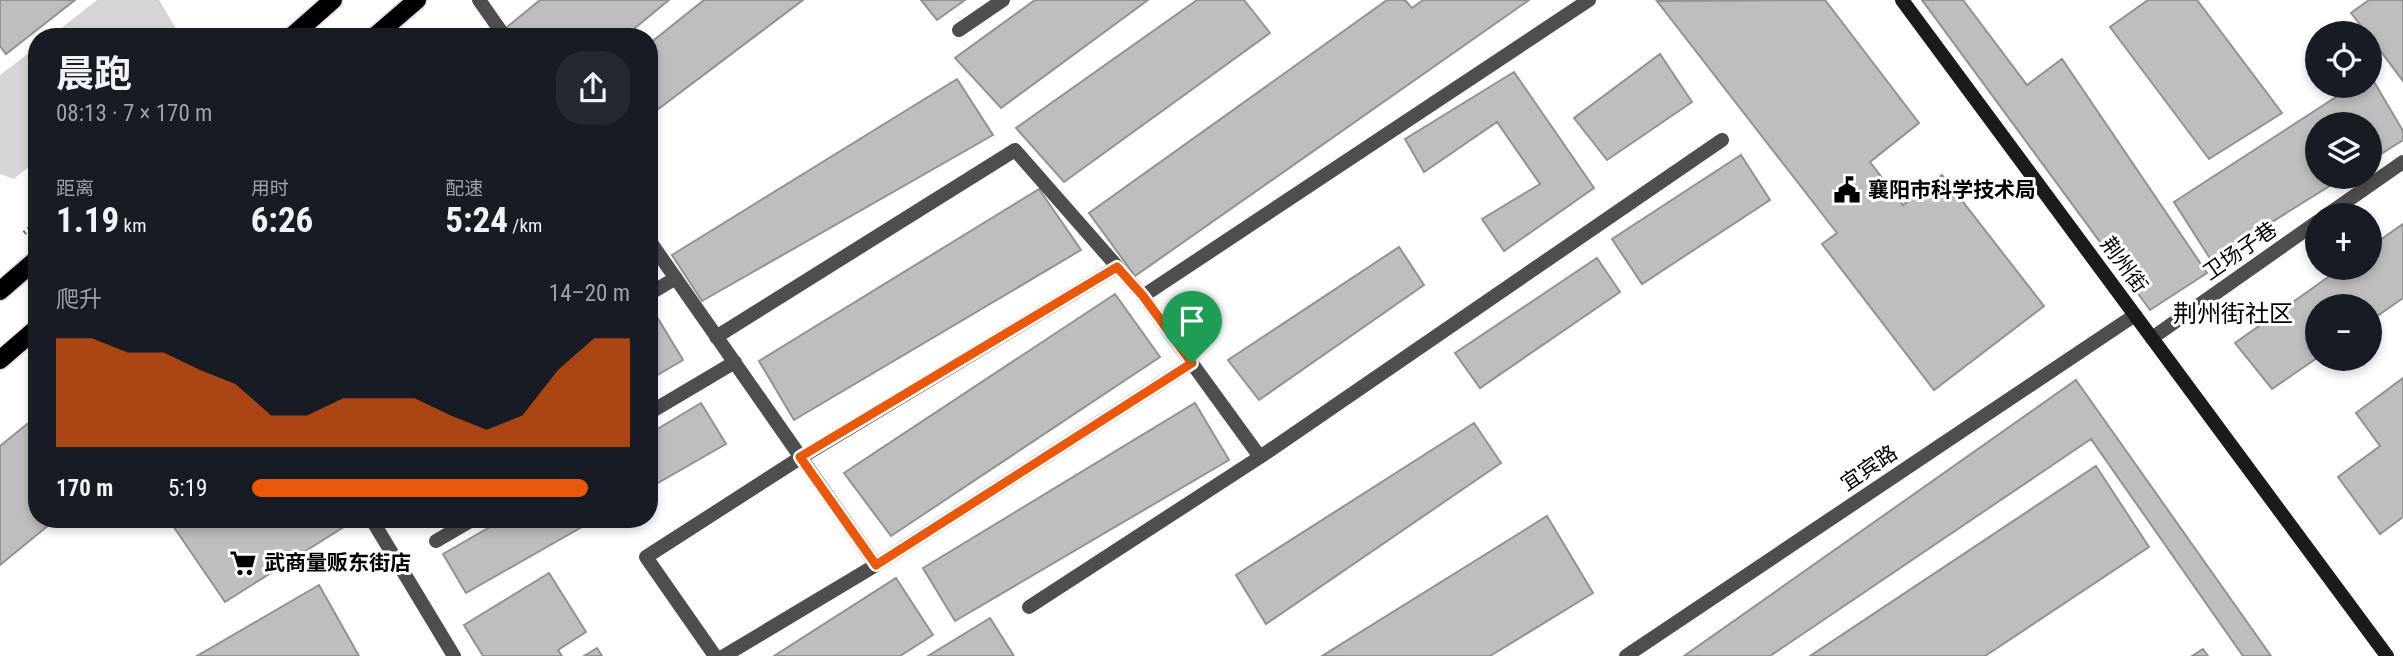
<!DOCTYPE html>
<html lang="zh">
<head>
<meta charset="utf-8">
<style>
	:root { --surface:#171b24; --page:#242831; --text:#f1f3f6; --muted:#9ea1a6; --accent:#ea580c }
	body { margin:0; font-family:"Roboto Condensed","Noto Sans SC",sans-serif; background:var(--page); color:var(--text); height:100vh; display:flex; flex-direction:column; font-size:26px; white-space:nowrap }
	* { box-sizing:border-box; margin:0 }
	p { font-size:23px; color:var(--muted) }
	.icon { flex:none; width:38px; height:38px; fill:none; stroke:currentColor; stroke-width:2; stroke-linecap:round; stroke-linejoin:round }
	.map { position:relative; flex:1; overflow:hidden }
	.side { position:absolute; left:28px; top:28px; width:630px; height:500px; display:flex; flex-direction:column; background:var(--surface); border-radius:28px; box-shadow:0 4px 10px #0003 }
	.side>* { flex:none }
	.tools { position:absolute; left:2305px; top:21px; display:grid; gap:14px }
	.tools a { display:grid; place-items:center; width:77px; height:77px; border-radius:50%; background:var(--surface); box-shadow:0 4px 10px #0003; font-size:35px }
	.pin { position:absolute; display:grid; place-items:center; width:60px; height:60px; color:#fff; margin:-72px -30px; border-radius:50% 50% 50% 0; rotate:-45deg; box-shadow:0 0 7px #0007 }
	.pin .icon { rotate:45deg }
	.round { display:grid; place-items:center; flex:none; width:74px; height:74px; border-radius:28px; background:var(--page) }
	.summary { display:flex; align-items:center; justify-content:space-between; height:119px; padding:0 28px }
	h1 { font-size:38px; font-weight:700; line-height:52px }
	.stats { display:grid; grid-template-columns:repeat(3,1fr); gap:10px; height:119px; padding:7px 28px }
	.stats div { display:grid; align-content:center }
	.stats b { font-size:35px; font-weight:700 }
	.stats small { font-size:19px; font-weight:400 }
	.stats p { font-size:19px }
	.chart { height:196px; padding:14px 28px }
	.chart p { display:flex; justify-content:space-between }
	.chart svg { width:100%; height:126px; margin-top:7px; fill:var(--accent); opacity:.7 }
	ul { padding:0 28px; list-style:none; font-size:23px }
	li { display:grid; grid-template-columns:112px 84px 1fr; align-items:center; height:52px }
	li i { height:18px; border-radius:9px; background:var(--accent) }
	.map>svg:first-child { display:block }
	.green { fill:#d5d5d5 }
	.building { fill:#bebebe; stroke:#929292; stroke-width:2 }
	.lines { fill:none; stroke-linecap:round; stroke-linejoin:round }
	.primary-casing { stroke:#dbdbdb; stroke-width:21 }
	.path { stroke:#707070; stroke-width:4.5; stroke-dasharray:2 3.5; stroke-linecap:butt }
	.lane { stroke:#4e4e4e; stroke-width:14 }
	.street { stroke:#4e4e4e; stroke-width:14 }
	.secondary { stroke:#1b1b1b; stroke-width:14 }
	.primary { stroke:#000; stroke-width:18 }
	.route-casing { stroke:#fff; stroke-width:14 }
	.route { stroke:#ea580c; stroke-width:9 }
	.labels { text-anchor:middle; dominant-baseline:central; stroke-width:6; stroke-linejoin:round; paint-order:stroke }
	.poi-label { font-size:21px; font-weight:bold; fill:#000; stroke:#fff; text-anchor:start }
	.street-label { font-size:21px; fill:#000; stroke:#fff }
	.quarter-label { font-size:24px; fill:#000; stroke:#fff }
</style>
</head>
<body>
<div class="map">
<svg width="2403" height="656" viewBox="0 0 2403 656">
	<rect width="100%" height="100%" fill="#fff"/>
	<path class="green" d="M97,0H159L181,37H50Z
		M37,47V160L14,179L0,174V75Z"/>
	<path class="building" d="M0,0H75L6,54L0,46Z
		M540,0H669L624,37H495Z
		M704,0H803L649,116V44Z
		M921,0H965L937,20Z
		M1035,0H1148L1001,108L955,58Z
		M1197,0H1244L1270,33L1064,182L1016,128Z
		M1387,0H1405L1412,8L1423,0H1529L1135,276L1089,213Z
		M1825,0L1919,123L1870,162L1903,205L1942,175L2044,306L1934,390L1822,244L1837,233L1657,1Z
		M1922,0H1963L2027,85L2062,59L2207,273L2150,310Z
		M2148,0H2197L2282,113L2209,159L2110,27Z
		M2369,0H2403V81L2370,37V33H2367L2351,13Z
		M1660,54L1692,102L1607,160L1574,118Z
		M1514,72L1594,188L1504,251L1482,219L1540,184L1497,122L1424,172L1405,139Z
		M2370,75L2403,131V140L2370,161V124H2317V177H2344L2211,260L2174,202L2353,86H2370Z
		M957,79L993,135L702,301L672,255Z
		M1741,155L1770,200L1642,284L1612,239Z
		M1039,189L1081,250L794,420L759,361Z
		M2403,224V298L2370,321V306H2317V358L2272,389L2235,343L2341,268H2370V247Z
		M1399,247L1424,285L1259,400L1228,360Z
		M1597,258L1620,292L1480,388L1455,353Z
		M1115,294L1160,357L891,536L844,473Z
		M651,307L683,360L649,380V308Z
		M2403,378V517L2380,534L2338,477L2380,446L2356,413Z
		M2076,380L2271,656H2243L2091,439L1770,656H1684Z
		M701,403L726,444L649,488V434Z
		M1195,403L1229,460L955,621L923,568Z
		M37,416V520H55L0,565V446Z
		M1474,423L1501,463L1266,624L1236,575Z
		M2096,466L2149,547L1985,656H1810Z
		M1547,516L1593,593L1490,656H1322Z
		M169,520H347L350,523L225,602Z
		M502,520H594L466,593L443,554Z
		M549,573L586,632L558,650L562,656H483L464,625Z
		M896,578L933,635L900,656H774Z
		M319,585L359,656H197Z
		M990,618L1014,656H928Z
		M597,648L602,656H584Z
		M2203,649L2208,656H2192Z"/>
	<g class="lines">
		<g class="primary-casing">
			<path id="primary" d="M291,37L333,0
				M374,37L417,0
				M0,291L37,259
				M0,360L37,328"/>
		</g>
		<path class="path" d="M24,233L37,222"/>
		<path class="lane" d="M479,0L505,37
			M959,30L1003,0
			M649,240L876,565L724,656
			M649,294L676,278
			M1143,296L1589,0
			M716,337L1015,150L1143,296L1260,457
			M649,413L735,362
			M436,541L472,520
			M876,565L1192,363
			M1029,607L1260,457L1722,140
			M715,656L646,557L800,458L1117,267"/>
		<path class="street" d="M2327,215L2403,162
			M2152,338L2317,222
			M372,520L454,656
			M1626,656L2135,315"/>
		<path class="secondary" d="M1902,0L2387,656"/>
		<use href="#primary" class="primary"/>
	</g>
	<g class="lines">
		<g class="route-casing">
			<path id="route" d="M1117,267L1143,296L1192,363L876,565L800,457Z"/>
		</g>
		<use href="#route" class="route"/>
	</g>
	<defs>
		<g id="civic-bare" transform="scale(2.1)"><path d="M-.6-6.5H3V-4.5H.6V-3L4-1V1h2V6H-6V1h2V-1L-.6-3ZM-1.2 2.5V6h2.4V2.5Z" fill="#000" stroke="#fff" stroke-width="2.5" paint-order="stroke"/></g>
		<g id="supermarket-bare" transform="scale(2.1)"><path d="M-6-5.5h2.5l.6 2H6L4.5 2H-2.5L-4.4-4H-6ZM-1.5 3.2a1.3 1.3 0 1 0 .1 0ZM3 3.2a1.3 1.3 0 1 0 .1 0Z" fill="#000" stroke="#fff" stroke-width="2.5" paint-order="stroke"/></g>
	</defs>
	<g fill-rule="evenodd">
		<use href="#civic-bare" x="1847" y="190"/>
		<use href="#supermarket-bare" x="243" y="563"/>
	</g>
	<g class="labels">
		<g class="poi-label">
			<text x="1868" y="190">襄阳市科学技术局</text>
			<text x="264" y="563">武商量贩东街店</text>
		</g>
		<g class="street-label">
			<text transform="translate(2240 251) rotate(-35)">卫场子巷</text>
			<text transform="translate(2124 265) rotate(54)">荆州街</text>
			<text transform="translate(1869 468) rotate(-34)">宜宾路</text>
		</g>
		<g class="quarter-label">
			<text x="2233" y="314">荆州街社区</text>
		</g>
	</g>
</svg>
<div class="tools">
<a><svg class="icon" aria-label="locate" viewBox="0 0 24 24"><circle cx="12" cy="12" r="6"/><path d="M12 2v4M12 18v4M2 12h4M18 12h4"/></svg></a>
<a><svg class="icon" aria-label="layers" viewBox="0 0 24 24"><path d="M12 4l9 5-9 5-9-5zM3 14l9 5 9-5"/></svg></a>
<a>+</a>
<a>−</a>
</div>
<div class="pin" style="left:1192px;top:363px;background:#1e9e55"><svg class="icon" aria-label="arrive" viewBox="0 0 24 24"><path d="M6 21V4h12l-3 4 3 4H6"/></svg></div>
<section class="side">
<div class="summary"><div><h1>晨跑</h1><p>08:13 · 7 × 170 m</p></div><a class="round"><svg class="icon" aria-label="share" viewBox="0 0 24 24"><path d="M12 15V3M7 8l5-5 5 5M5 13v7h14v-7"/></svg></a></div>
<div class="stats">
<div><p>距离</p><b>1.19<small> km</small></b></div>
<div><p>用时</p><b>6:26</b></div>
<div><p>配速</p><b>5:24<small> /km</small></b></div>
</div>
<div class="chart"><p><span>爬升</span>14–20 m</p>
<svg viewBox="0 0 160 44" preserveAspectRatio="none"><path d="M0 44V6L10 6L20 11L30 11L40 17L50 22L60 33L70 33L80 27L90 27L100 27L110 33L120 38L130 33L140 17L150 6L160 6V44z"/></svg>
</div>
<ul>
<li><b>170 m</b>5:19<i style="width:89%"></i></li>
</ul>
</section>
</div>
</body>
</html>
